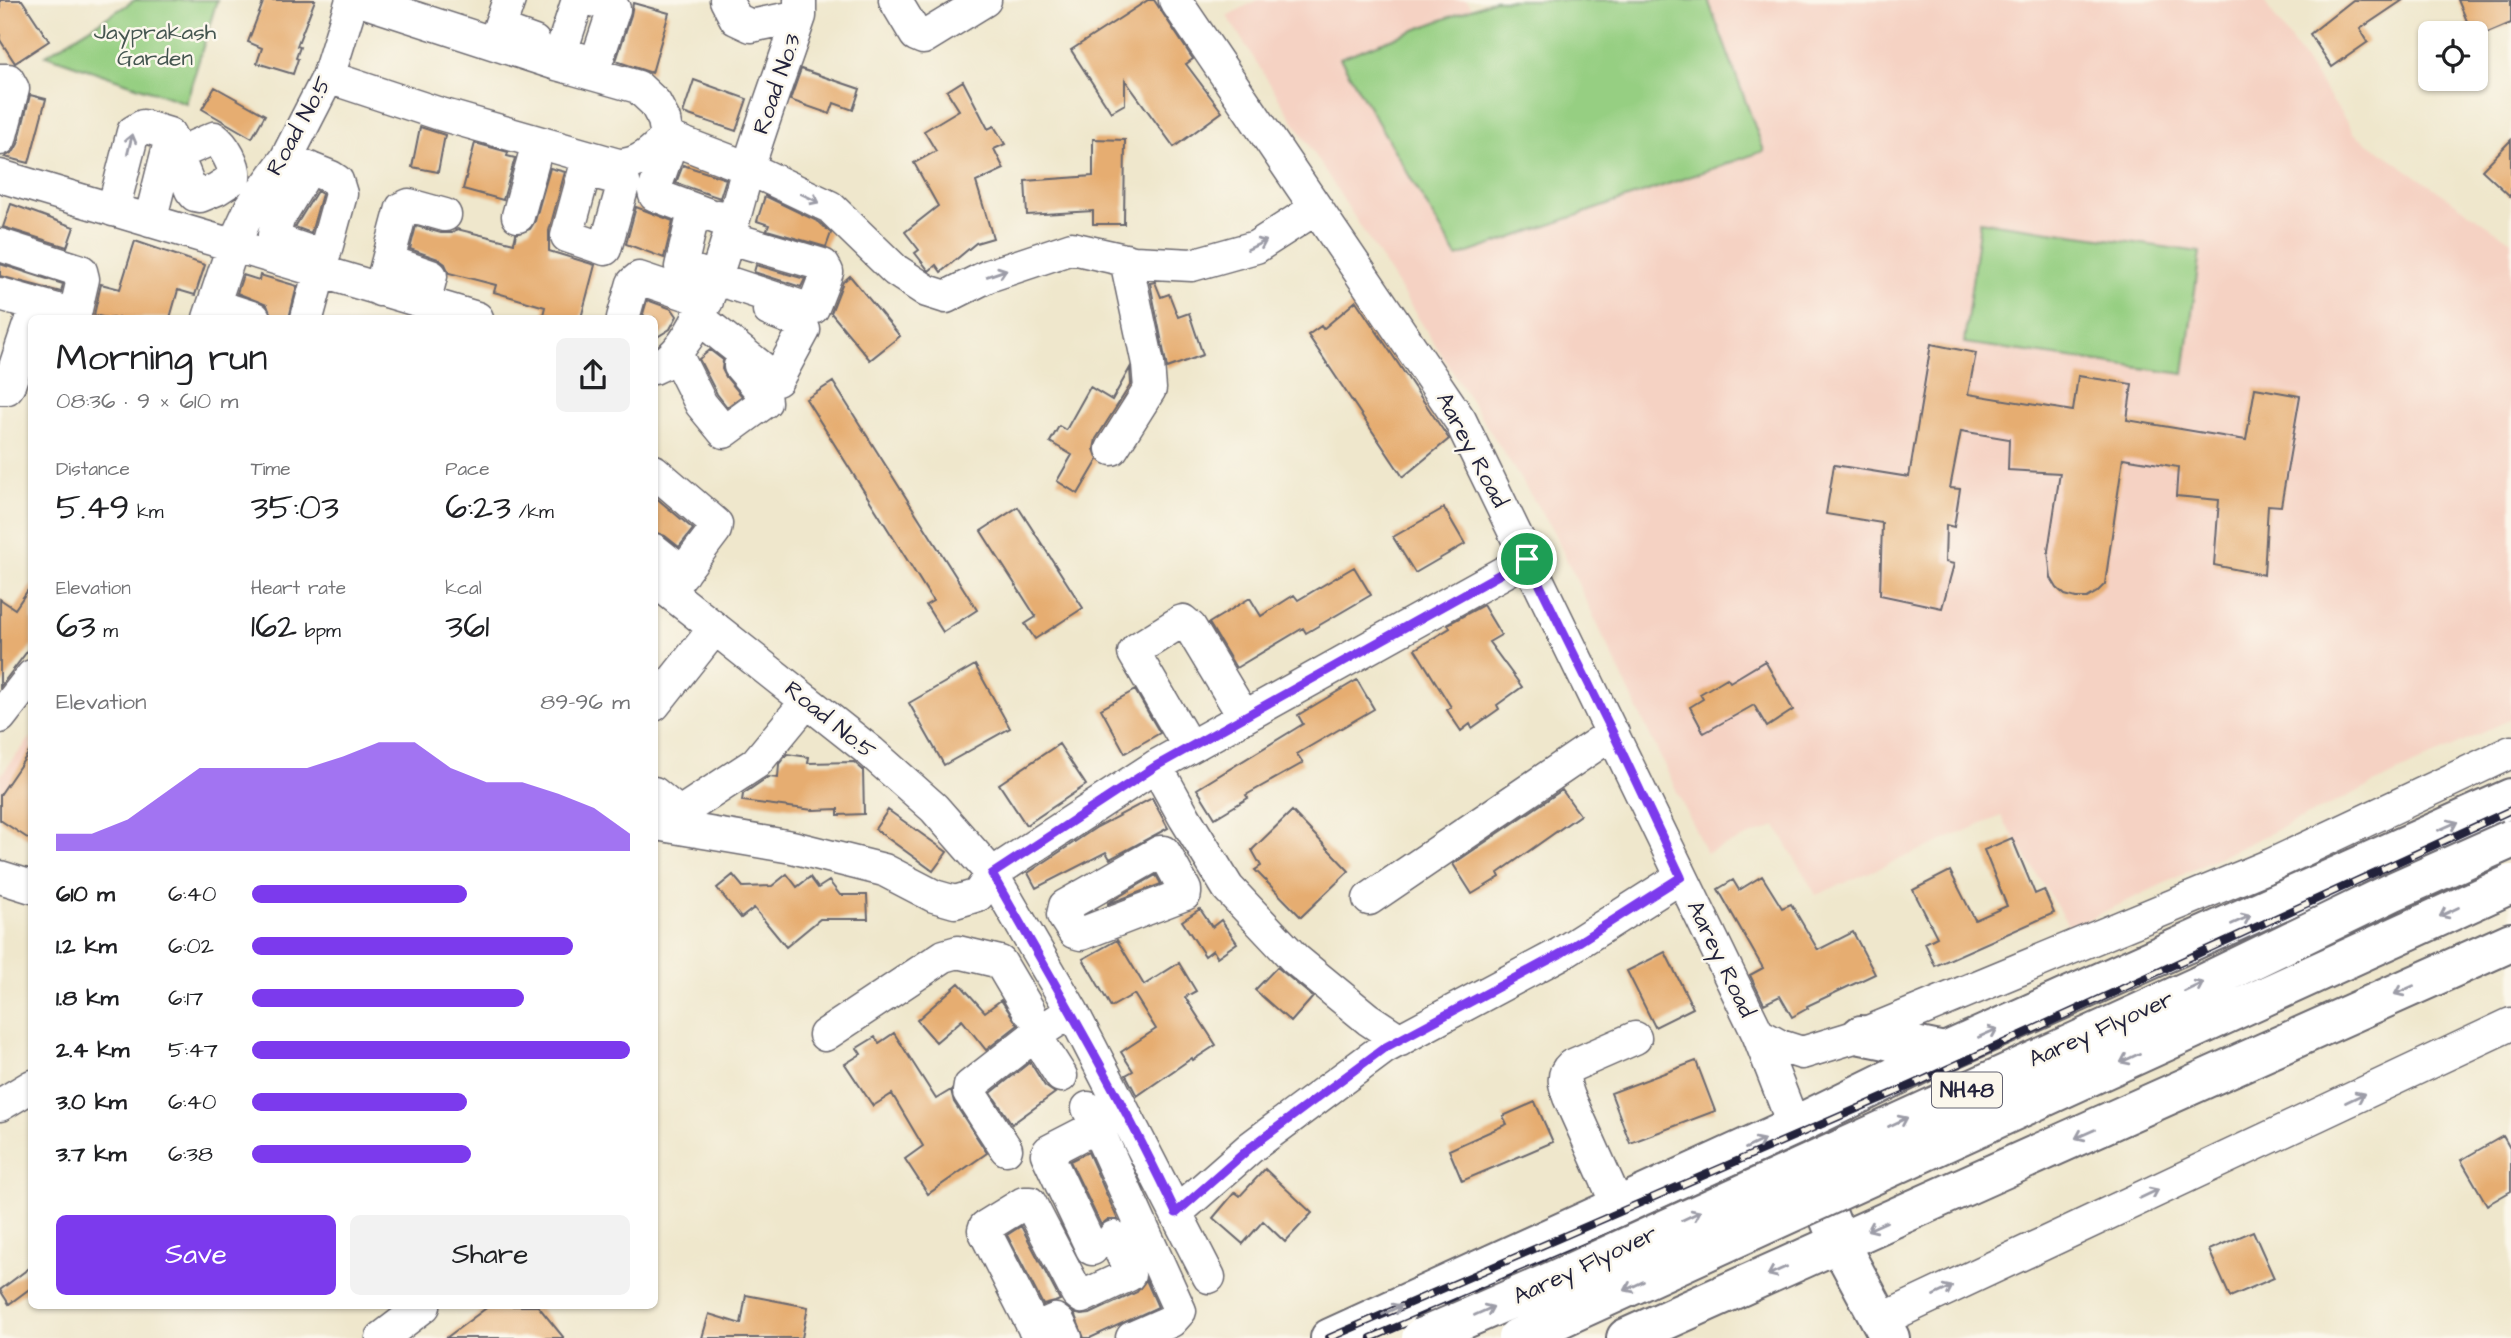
<!DOCTYPE html>
<html lang="en">
<head>
<meta charset="utf-8">
<style>
	:root { --surface:#fff; --page:#f2f2f2; --text:#202124; --muted:#757577; --accent:#7c3aed }
	body { margin:0; font-family:"Architects Daughter",sans-serif; background:var(--page); color:var(--text); height:100vh; display:flex; flex-direction:column; font-size:26px; white-space:nowrap }
	* { box-sizing:border-box; margin:0 }
	p { font-size:23px; color:var(--muted) }
	.icon { flex:none; width:38px; height:38px; fill:none; stroke:currentColor; stroke-width:2; stroke-linecap:round; stroke-linejoin:round }
	.map { position:relative; flex:1; overflow:hidden }
	.drawer { position:absolute; left:28px; top:315px; width:630px; height:994px; display:flex; flex-direction:column; background:var(--surface); border-radius:10px; box-shadow:0 2px 5px #0004 }
	.drawer>* { flex:none }
	.tools { position:absolute; left:2418px; top:21px; display:grid; gap:14px }
	.tools a { display:grid; place-items:center; width:70px; height:70px; border-radius:10px; background:var(--surface); box-shadow:0 2px 5px #0004; font-size:35px }
	.pin { position:absolute; display:grid; place-items:center; width:60px; height:60px; color:#fff; margin:-30px; border:4px solid #fff; border-radius:50%; box-shadow:0 2px 7px #0007 }
	.round { display:grid; place-items:center; flex:none; width:74px; height:74px; border-radius:10px; background:var(--page) }
	.head { display:flex; align-items:center; justify-content:space-between; height:119px; padding:0 28px }
	h1 { font-size:38px; font-weight:600; line-height:52px }
	.metrics { display:grid; grid-template-columns:repeat(3,1fr); gap:10px; height:119px; padding:7px 28px }
	.metrics div { display:grid; align-content:center }
	.metrics b { font-size:35px; font-weight:600 }
	.metrics small { font-size:19px; font-weight:400 }
	.metrics p { font-size:19px }
	.chart { height:196px; padding:14px 28px }
	.chart p { display:flex; justify-content:space-between }
	.chart svg { width:100%; height:126px; margin-top:7px; fill:var(--accent); opacity:.7 }
	.action { display:flex; gap:14px; margin-top:auto; padding:14px 28px }
	.action a { flex:1; height:80px; border-radius:10px; background:var(--accent); color:#fff; font-size:28px; font-weight:600; line-height:80px; text-align:center }
	.action a+a { background:var(--page); color:var(--text) }
	ul { padding:0 28px; list-style:none; font-size:23px }
	li { display:grid; grid-template-columns:112px 84px 1fr; align-items:center; height:52px }
	li i { height:18px; border-radius:9px; background:var(--accent) }
	.map>svg:first-child { display:block }
	.built { fill:#f5d2c3 }
	.green { fill:#96cf82; stroke:#5c785e; stroke-width:2 }
	.building { fill:#e6ad71 }
	.lines { fill:none; stroke-linecap:round; stroke-linejoin:round }
	.minor-casing { stroke:#6a676e; stroke-width:35 }
	.major-casing { stroke:#6a676e; stroke-width:42 }
	.minor { stroke:#fff; stroke-width:32 }
	.major { stroke:#fff; stroke-width:38 }
	.rail-casing { stroke:#22223b; stroke-width:8 }
	.rail { stroke:#fbf7ec; stroke-width:5; stroke-dasharray:16; stroke-linecap:butt }
	.highway-bridge-casing { stroke:#6a676e; stroke-width:42; stroke-linecap:butt }
	.highway-bridge { stroke:#fff; stroke-width:38 }
	.oneway { stroke:#9c9ca7 }
	.route-casing { stroke:#fff; stroke-width:14 }
	.route { stroke:#7c3aed; stroke-width:9 }
	.labels { text-anchor:middle; dominant-baseline:central; stroke-width:5; stroke-linejoin:round; paint-order:stroke }
	.shield { fill:#fbf7ec; stroke:#636270; stroke-width:2 }
	.shield-label { font-size:21px; font-weight:bold; fill:#22223b }
	.park-label { font-size:23px; fill:#455650; stroke:#fbf7ec }
	.street-label { font-size:23px; fill:#22223b; stroke:#fbf7ec }
</style>
</head>
<body>
<div class="map">
<svg width="2511" height="1338" viewBox="0 0 2511 1338">
	<rect width="100%" height="100%" fill="#fbf7ec"/>
	<filter id="ink" filterUnits="userSpaceOnUse"><feTurbulence type="fractalNoise" baseFrequency=".0143" numOctaves="2"/><feDisplacementMap in="SourceGraphic" scale="14" xChannelSelector="R" yChannelSelector="G"/><feConvolveMatrix kernelMatrix="1 2 1 2 8 2 1 2 1" color-interpolation-filters="sRGB"/></filter>
	<filter id="wash" filterUnits="userSpaceOnUse"><feTurbulence type="fractalNoise" baseFrequency=".00686" numOctaves="4" result="noise"/><feDisplacementMap in="SourceGraphic" scale="28" xChannelSelector="R" yChannelSelector="G"/><feGaussianBlur stdDeviation="1.57" result="paint"/><feColorMatrix in="noise" values="0 0 0 0 0 0 0 0 0 0 0 0 0 0 0 0 0 1.4 0 .05"/><feComposite in="paint" operator="in"/></filter>
	<g filter="url(#wash)">
		<rect width="100%" height="100%" fill="#efe7cc"/>
		<path class="built" d="M1257,0H1466L1472,8L1495,0H2263L2355,134L2511,241V719L2070,928L2001,816L1816,895L1776,826L1706,853L1552,529L1227,16Z
			M31,737V840L0,820V776Z"/>
		<path class="green" d="M135,0H217L186,103L46,55Z
			M1495,0H1708L1764,151L1457,257L1340,58Z
			M1980,221L2200,252L2184,374L1964,343Z"/>
		<g id="blocks">
			<path class="building" d="M0,0H22L49,41L15,63L0,40Z
				M264,0H315L297,46L300,47L296,58L298,59L293,74L257,63L262,48L248,42Z
				M1148,0H1154L1193,59L1186,64L1222,112L1174,147L1125,80V104L1111,112L1071,50Z
				M2353,0H2403L2360,29L2368,42L2332,67L2310,34Z
				M2458,0H2511V23L2476,38V33H2472Z
				M633,3L669,13L652,73L616,61L631,15Z
				M801,69L860,89L853,110L834,103L830,114L790,100Z
				M694,80L747,99L736,131L683,113Z
				M963,81L988,129L994,126L1005,144L994,149L1004,169L976,182L993,238L976,243L941,272L936,265L929,271L915,253L919,250L905,232L938,206L914,163L936,151L924,131L959,110L947,91Z
				M215,87L265,115L252,138L202,109Z
				M30,95L46,99L29,163L5,157L14,151L18,144Z
				M420,127L445,135L438,172L412,167Z
				M1093,139L1125,140L1124,224H1093V211L1027,215L1025,181L1093,176Z
				M2511,140V197L2482,170Z
				M475,143L508,152L507,156L515,158L503,200L463,189Z
				M683,165L726,179L720,198L676,183Z
				M550,168L565,172L549,231V251L595,265L581,318H557L543,315L545,307L494,292L496,285L449,273L445,264L438,259L410,249L416,226L441,233H452L457,229L514,243L516,234L530,229L535,221Z
				M317,191L322,194L311,233L295,227Z
				M765,196L819,222L831,233L826,247L767,230L769,225L757,221Z
				M11,204L74,227L67,247L3,227Z
				M636,207L673,221L664,258L626,244Z
				M135,241L205,265L195,295L178,290L170,318H107L94,315L101,284L120,289Z
				M0,264L63,284L61,292L0,276Z
				M756,265L805,279L801,287L754,272Z
				M243,275L259,280L260,275L297,286L289,318H272L267,305L237,293Z
				M850,276L900,336L870,360L831,313L843,282Z
				M1155,282L1161,297L1169,294L1178,317L1189,313L1203,355L1167,368L1150,283Z
				M647,300L672,309L677,316L670,329L654,339V318H646L643,314Z
				M1356,301L1449,439L1403,477L1308,335L1321,326L1323,329Z
				M1931,344L1976,353L1968,394L2073,411L2078,376L2132,384L2127,420L2246,440L2255,388L2300,396L2281,506L2268,505L2264,575L2214,565L2219,500L2176,496L2178,467L2123,458L2105,584L2097,592L2087,598H2076L2065,595L2057,588L2051,578L2048,551L2060,473L2008,470L2009,439L1961,431L1950,488L1960,489L1954,527L1946,525L1945,562L1954,564L1942,608L1880,595L1882,523L1826,514L1834,465L1909,477Z
				M710,350L723,360L722,369L726,377L742,396L727,407L717,394L699,359Z
				M1130,368L1131,384L1096,439L1094,449L1098,460L1078,494L1057,481L1072,455L1050,442L1059,426L1066,430L1090,387L1112,400Z
				M833,382L977,610L943,632L926,605L933,601L806,399Z
				M654,496L693,529L679,547L665,536L654,532Z
				M1018,507L1083,608L1035,639L1025,624L1036,617L981,531Z
				M1444,508L1465,544L1415,573L1393,537Z
				M1354,567L1371,595L1306,633L1303,628L1236,668L1209,623L1250,598L1261,616L1294,595L1298,600Z
				M32,584V645L0,687V599L15,609Z
				M1483,605L1501,635L1489,642L1522,687L1497,705L1499,709L1472,728L1470,724L1461,731L1447,710L1451,707L1415,649L1450,628L1448,624Z
				M1765,661L1793,710L1767,727L1754,705L1704,733L1690,707L1703,699L1700,694L1727,678L1730,682Z
				M975,665L1010,728L944,765L909,703Z
				M1357,680L1374,709L1297,754L1303,763L1246,795L1248,798L1215,818L1197,789L1303,724L1298,715Z
				M1135,690L1160,733L1125,753L1101,709Z
				M1059,744L1086,785L1026,825L999,784Z
				M32,748V841L0,820V795Z
				M787,754L809,757L808,763L854,762L863,770L864,814L838,815V809L813,810L742,801L743,794L768,777L778,778L779,764Z
				M1562,790L1580,815L1498,873L1500,877L1472,894L1453,864Z
				M1152,798L1168,828L1110,859L1106,852L1036,888L1028,873L1097,827Z
				M888,810L947,852L933,871L875,829Z
				M1292,811L1349,871L1301,917L1255,870L1261,866L1252,850Z
				M2012,838L2035,894L2044,890L2054,913L1935,966L1925,943L1937,937L1913,890L1950,871L1975,920L2007,906L1984,850Z
				M787,874L797,887L810,877L818,888L829,881L840,895H867L868,919H820L786,947L754,908L741,918L717,888L733,875L743,887L772,886Z
				M1156,875L1161,884L1108,904V903Z
				M1762,876L1782,908L1791,904L1818,950L1853,932L1875,974L1807,1006L1808,1008L1792,1017L1780,996L1764,1004L1750,975L1763,968L1718,889L1733,880L1739,890Z
				M1200,909L1212,927L1221,920L1237,943L1217,957L1213,950L1205,956L1182,921Z
				M1117,940L1144,985L1179,963L1196,991L1185,997L1216,1045L1193,1060L1192,1058L1137,1096L1126,1075L1133,1071L1121,1052L1156,1029L1134,994L1111,1007L1083,959Z
				M1665,952L1693,1008L1655,1027L1627,971Z
				M1277,967L1313,997L1291,1022L1255,990Z
				M959,983L985,1012L1001,1000L1018,1025L986,1050L962,1020L936,1042L917,1020Z
				M894,1033L936,1099L951,1090L954,1102L987,1153L928,1194L905,1159L923,1146L892,1094L873,1106L845,1064L861,1054L857,1048L875,1037L879,1043Z
				M1696,1061L1715,1111L1630,1143L1611,1093Z
				M1030,1062L1045,1086L1055,1093L1012,1124L991,1093Z
				M1535,1102L1553,1142L1462,1181L1449,1150L1507,1124L1503,1116Z
				M2503,1136L2511,1150V1191L2487,1205L2461,1160Z
				M1088,1152L1118,1220H1107L1101,1225L1070,1161Z
				M1265,1169L1312,1213L1285,1242L1263,1221L1243,1244L1213,1218L1235,1192L1240,1196Z
				M1021,1226L1060,1300L1055,1302L1043,1305L1007,1235Z
				M2253,1231L2274,1278L2230,1297L2209,1250Z
				M32,1266V1287L9,1304L0,1290Z
				M1146,1280L1158,1307L1090,1338H1084L1074,1313L1081,1315L1090,1314L1137,1292Z
				M746,1295L808,1307L802,1338H702L709,1314L741,1324Z
				M489,1306H538L564,1338H446Z"/>
		</g>
	</g>
	<g filter="url(#ink)">
		<use href="#blocks" fill-opacity="0" stroke="#6a676e" stroke-width="2"/>
		<g class="lines">
			<g class="minor-casing">
				<path id="minor" d="M360,0L557,64L638,87L655,103L664,120L667,137
					M509,0L500,26L501,30L534,42
					M726,0L736,19L751,26L800,16
					M895,0L916,35L923,38L985,0
					M1175,0L1460,420L1758,1034L1794,1126
					M565,54L592,63L597,60L614,9L594,0
					M557,64L578,0
					M328,77L437,113L618,165C640,165 653,151 667,137
					M0,80H8L13,89L0,139
					M667,137L748,168L830,207L895,270L927,291L946,297L988,276L1072,248L1134,262L1192,265L1256,247L1315,209
					M214,138C224,145 236,166 234,178L217,189L200,196L195,195L191,190L178,158L179,153Z
					M667,154L654,191L655,195L717,218L718,216
					M286,159L331,177L337,181L341,194L307,318
					M309,168L278,219L274,235L278,241L313,253
					M585,170L620,179L624,182L605,249L567,236Z
					M0,176L477,318
					M113,210L133,132L143,126L169,134L171,138L150,221
					M518,216L538,143
					M691,224L681,267L808,309L813,308L827,272L823,265L730,238
					M0,245L81,271L83,279L74,318
					M388,261L431,276L424,303
					M380,290L402,208L409,205L445,215
					M0,294L75,315
					M214,305L254,318
					M698,317L777,380L804,330L800,322L769,310
					M209,318L233,246L251,207L286,159L328,77L352,0
					M623,318L633,283L639,278L707,301
					M676,354L701,404L724,432L765,402L764,394L740,366
					M654,368C706,349 733,217 748,169C764,117 783,66 800,16V0
					M0,388H7L9,385L29,325
					M1112,449L1150,389L1148,364L1126,260
					M654,471L716,524L715,530L669,591
					M654,550L683,573
					M654,580L871,752L934,808L992,874L1072,1011L1209,1277
					M654,705L715,628
					M0,717L32,676
					M1189,747L1134,653L1137,649L1180,622L1183,621L1190,627L1244,717
					M1156,766L1185,818L1228,888L1295,959L1368,1019L1400,1040
					M654,793L676,811L686,809L756,763L807,701
					M662,825L792,847L884,870L934,896L955,902L978,895L992,874L1156,766L1526,560
					M1160,852H1164L1167,857L1185,890V894L1081,934L1074,932L1063,915L1065,906Z
					M0,877L32,887
					M1369,899L1613,733
					M1758,1034L1780,1046L1802,1053L1861,1035L2271,865L2511,752
					M825,1035L944,956L958,952L1000,962L1029,1011
					M1035,1035L1061,1076
					M0,1105L32,1086
					M1088,1108L1180,1311L1171,1321L1132,1338
					M1006,1149L969,1092L970,1086L1035,1035L1072,1011
					M1618,1206L1569,1097C1565,1086 1561,1075 1571,1066L1635,1038
					M1176,1213L1251,1147L1384,1048L1560,954L1681,877
					M1092,1249L1047,1154L1049,1151L1115,1117
					M1881,1320L2511,1024
					M1034,1329L1055,1320L1059,1323L1066,1338
					M382,1338L424,1306
					M1039,1338L984,1230L985,1227L1024,1203H1030L1077,1293L1082,1297L1129,1275L1128,1267L1114,1237"/>
			</g>
			<g class="major-casing">
				<path id="major" d="M1861,1035L1945,1052
					M1829,1218L1839,1243L1890,1338
					M1330,1338L1794,1126L1945,1052L2511,798
					M1626,1338L2511,942"/>
			</g>
			<use href="#minor" class="minor"/>
			<use href="#major" class="major"/>
			<g class="rail-casing">
				<path id="rail" d="M1329,1338L1912,1085L2511,810
					M1371,1338L1920,1103L2511,831"/>
			</g>
			<use href="#rail" class="rail"/>
			<g class="highway-bridge-casing">
				<path id="highway-bridge" d="M1421,1338L1548,1283L2198,986L2392,892L2511,839
					M1517,1338L2511,884"/>
			</g>
			<use href="#highway-bridge" class="highway-bridge"/>
		</g>
		<defs><path id="oneway-shaft" d="M-6 0H5M1.5-3L5.5 0L1.5 3" fill="none" stroke-width="1.6" stroke-linecap="round" stroke-linejoin="round" transform="scale(1.75)"/></defs>
		<g class="oneway">
			<use href="#oneway-shaft" transform="translate(130 144) rotate(-76)"/>
			<use href="#oneway-shaft" transform="translate(810 198) rotate(26)"/>
			<use href="#oneway-shaft" transform="translate(1257 245) rotate(-25)"/>
			<use href="#oneway-shaft" transform="translate(997 273) rotate(-19)"/>
			<use href="#oneway-shaft" transform="translate(2448 826) rotate(-24)"/>
			<use href="#oneway-shaft" transform="translate(2449 912) rotate(155)"/>
			<use href="#oneway-shaft" transform="translate(2241 920) rotate(-24)"/>
			<use href="#oneway-shaft" transform="translate(2194 987) rotate(-25)"/>
			<use href="#oneway-shaft" transform="translate(2404 990) rotate(156)"/>
			<use href="#oneway-shaft" transform="translate(1988 1033) rotate(-24)"/>
			<use href="#oneway-shaft" transform="translate(2130 1058) rotate(155)"/>
			<use href="#oneway-shaft" transform="translate(2355 1098) rotate(-25)"/>
			<use href="#oneway-shaft" transform="translate(1898 1122) rotate(-25)"/>
			<use href="#oneway-shaft" transform="translate(2085 1134) rotate(156)"/>
			<use href="#oneway-shaft" transform="translate(1755 1144) rotate(-25)"/>
			<use href="#oneway-shaft" transform="translate(2149 1194) rotate(-25)"/>
			<use href="#oneway-shaft" transform="translate(1691 1216) rotate(-25)"/>
			<use href="#oneway-shaft" transform="translate(1877 1226) rotate(156)"/>
			<use href="#oneway-shaft" transform="translate(1777 1271) rotate(156)"/>
			<use href="#oneway-shaft" transform="translate(1634 1286) rotate(155)"/>
			<use href="#oneway-shaft" transform="translate(1943 1291) rotate(-25)"/>
			<use href="#oneway-shaft" transform="translate(1392 1310) rotate(-25)"/>
			<use href="#oneway-shaft" transform="translate(1484 1311) rotate(-24)"/>
		</g>
	</g>
	<g class="lines" filter="url(#ink)">
		<g class="route-casing">
			<path id="route" d="M1527,559L1613,733L1681,877L1560,954L1384,1048L1251,1147L1176,1213C1121,1096 1056,986 992,874L1156,766Z"/>
		</g>
		<use href="#route" class="route"/>
	</g>
	<g class="labels">
		<rect class="shield" x="1932" y="1072.5" width="70" height="35" rx="5"/>
		<g class="shield-label">
			<text x="1967" y="1090">NH48</text>
		</g>
		<g class="park-label">
			<text x="155" y="32">Jayprakash<tspan x="155" dy="26">Garden</tspan></text>
		</g>
		<g class="street-label">
			<text transform="translate(777 84) rotate(-71)">Road No.3</text>
			<text transform="translate(299 126) rotate(-61)">Road No.5</text>
			<text transform="translate(1472 450) rotate(62)">Aarey Road</text>
			<text transform="translate(830 720) rotate(39)">Road No.5</text>
			<text transform="translate(1721 959) rotate(64)">Aarey Road</text>
			<text transform="translate(2101 1029) rotate(-24)">Aarey Flyover</text>
			<text transform="translate(1585 1265) rotate(-25)">Aarey Flyover</text>
		</g>
	</g>
</svg>
<div class="tools">
<a><svg class="icon" aria-label="locate" viewBox="0 0 24 24"><circle cx="12" cy="12" r="6"/><path d="M12 2v4M12 18v4M2 12h4M18 12h4"/></svg></a>
</div>
<div class="pin" style="left:1527px;top:559px;background:#1e9e55"><svg class="icon" aria-label="arrive" viewBox="0 0 24 24"><path d="M6 21V4h12l-3 4 3 4H6"/></svg></div>
<section class="drawer">
<div class="head"><div><h1>Morning run</h1><p>08:36 · 9 × 610 m</p></div><a class="round"><svg class="icon" aria-label="share" viewBox="0 0 24 24"><path d="M12 15V3M7 8l5-5 5 5M5 13v7h14v-7"/></svg></a></div>
<div class="metrics">
<div><p>Distance</p><b>5.49<small> km</small></b></div>
<div><p>Time</p><b>35:03</b></div>
<div><p>Pace</p><b>6:23<small> /km</small></b></div>
</div>
<div class="metrics">
<div><p>Elevation</p><b>63<small> m</small></b></div>
<div><p>Heart rate</p><b>162<small> bpm</small></b></div>
<div><p>kcal</p><b>361</b></div>
</div>
<div class="chart"><p><span>Elevation</span>89–96 m</p>
<svg viewBox="0 0 160 44" preserveAspectRatio="none"><path d="M0 44V38L10 38L20 33L30 24L40 15L50 15L60 15L70 15L80 11L90 6L100 6L110 15L120 20L130 20L140 24L150 29L160 38V44z"/></svg>
</div>
<ul>
<li><b>610 m</b>6:40<i style="width:57%"></i></li>
<li><b>1.2 km</b>6:02<i style="width:85%"></i></li>
<li><b>1.8 km</b>6:17<i style="width:72%"></i></li>
<li><b>2.4 km</b>5:47<i style="width:100%"></i></li>
<li><b>3.0 km</b>6:40<i style="width:57%"></i></li>
<li><b>3.7 km</b>6:38<i style="width:58%"></i></li>
</ul>
<div class="action"><a>Save</a><a>Share</a></div>
</section>
</div>
</body>
</html>
